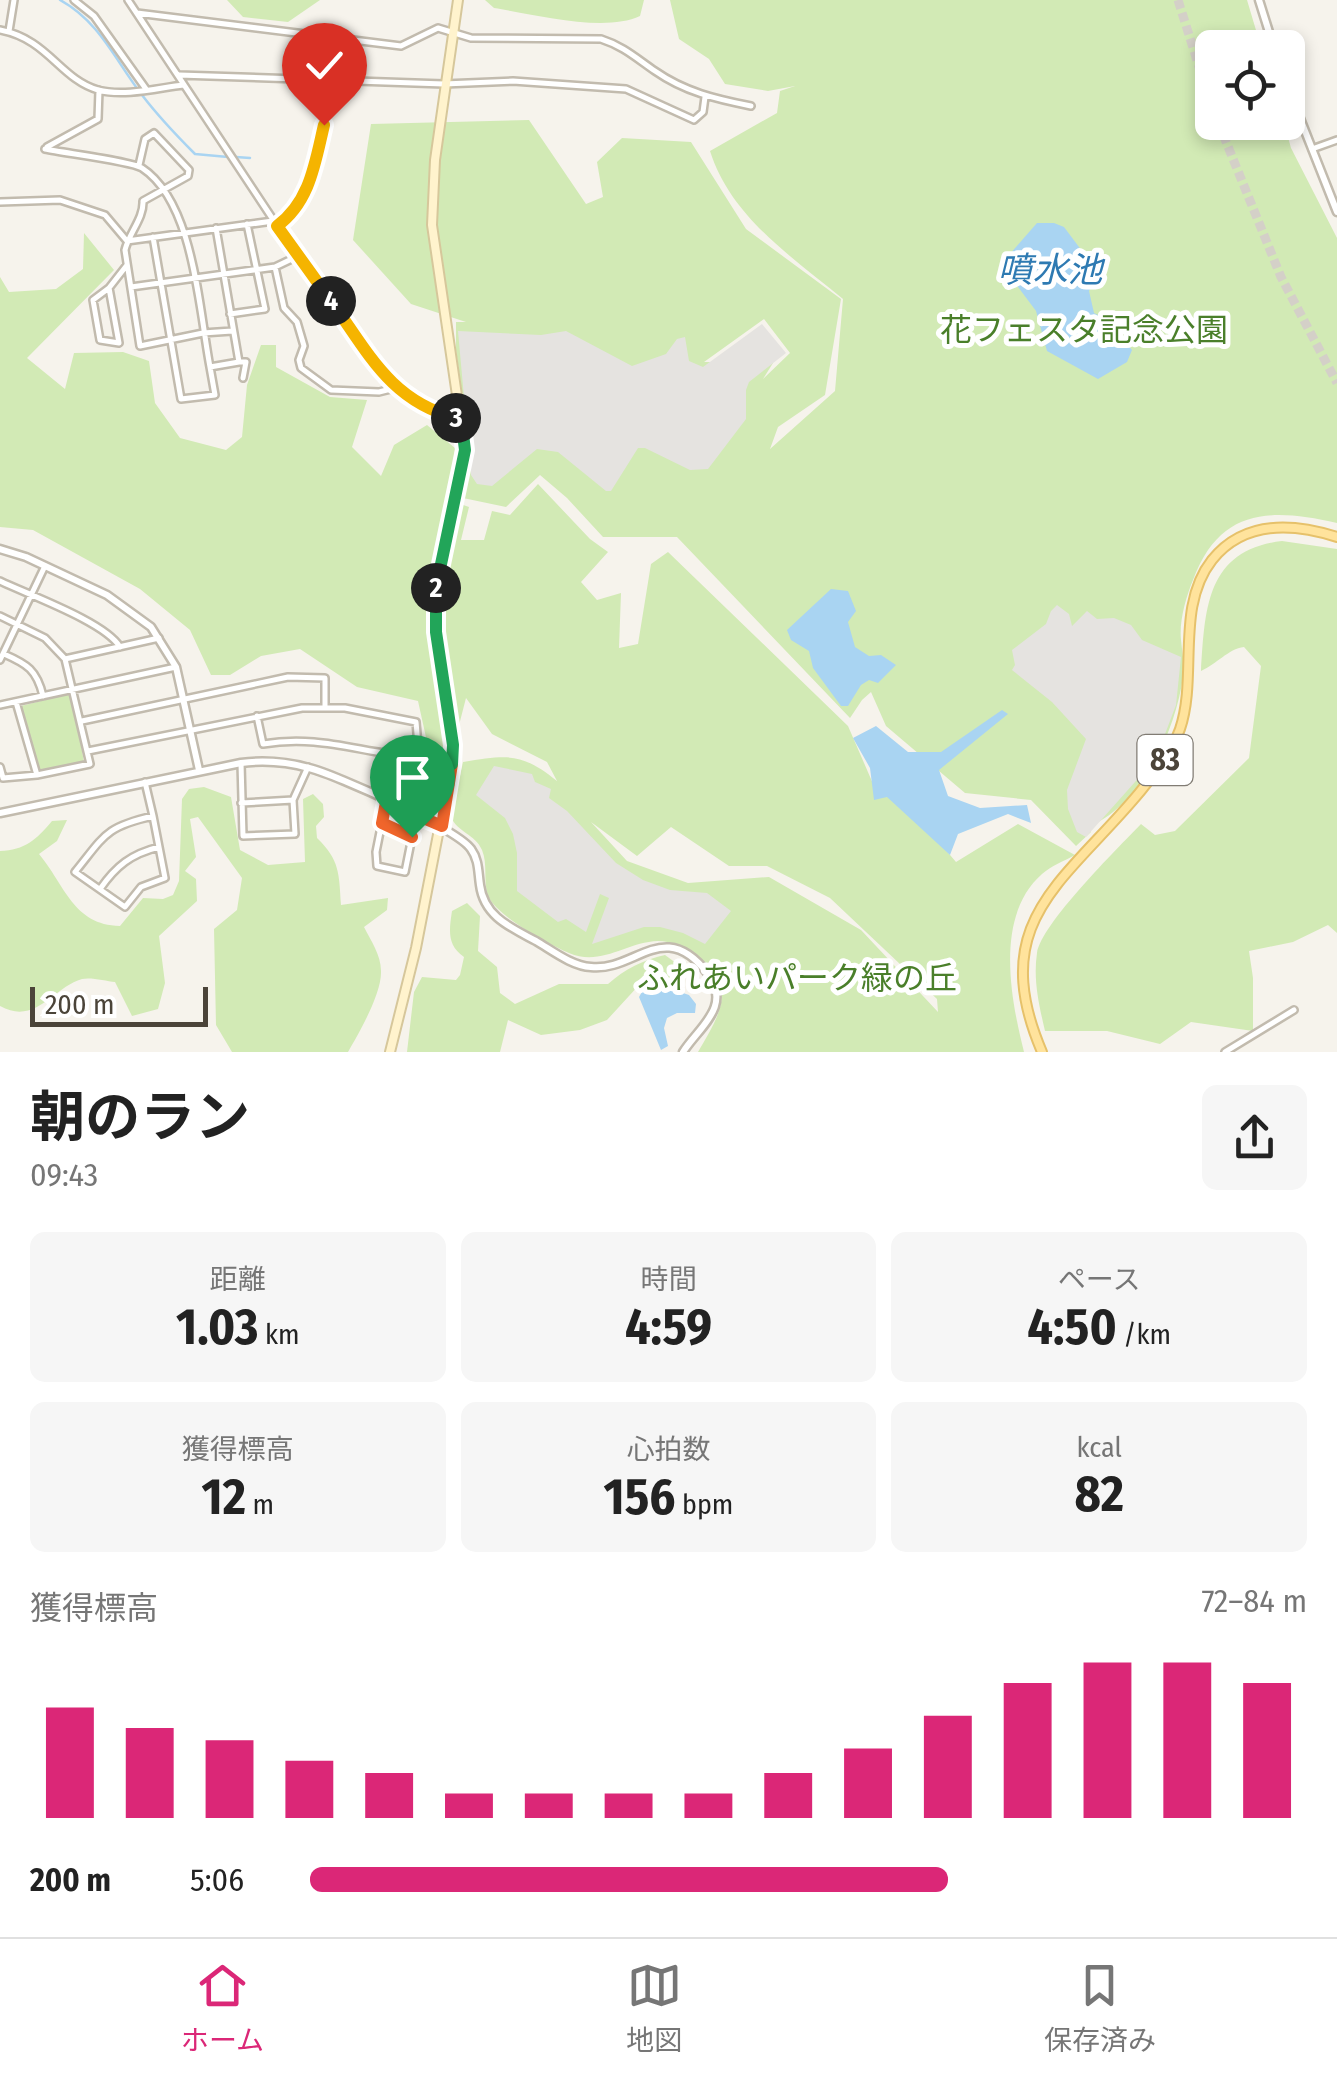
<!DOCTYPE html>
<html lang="ja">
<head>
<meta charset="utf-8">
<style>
	:root { --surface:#fff; --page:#f6f6f6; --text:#222; --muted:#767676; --line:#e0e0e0; --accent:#db2777 }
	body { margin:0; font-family:"Fira Sans Condensed","Noto Sans JP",sans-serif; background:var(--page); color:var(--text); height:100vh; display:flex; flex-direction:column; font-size:38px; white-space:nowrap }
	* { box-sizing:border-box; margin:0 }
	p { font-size:32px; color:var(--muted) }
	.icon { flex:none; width:55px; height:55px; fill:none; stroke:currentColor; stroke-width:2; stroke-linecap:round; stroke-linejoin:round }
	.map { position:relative; height:1052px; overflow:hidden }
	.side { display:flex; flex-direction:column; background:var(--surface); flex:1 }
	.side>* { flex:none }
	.fabs { position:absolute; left:1195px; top:30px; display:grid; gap:20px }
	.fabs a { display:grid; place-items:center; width:110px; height:110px; border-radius:15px; background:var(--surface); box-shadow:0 5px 15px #0003; font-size:50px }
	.scale { position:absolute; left:30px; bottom:25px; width:178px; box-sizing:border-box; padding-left:10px; border:5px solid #4b4439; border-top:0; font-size:28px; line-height:35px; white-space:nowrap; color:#4b4439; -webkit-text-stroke:8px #fff; paint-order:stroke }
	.pin { position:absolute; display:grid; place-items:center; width:85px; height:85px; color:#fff; margin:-102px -42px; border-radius:50% 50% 50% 0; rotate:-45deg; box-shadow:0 0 10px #0007 }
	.pin .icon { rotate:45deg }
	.km { position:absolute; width:50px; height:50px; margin:-25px; border-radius:50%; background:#222; color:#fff; font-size:28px; line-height:50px; text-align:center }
	.round { display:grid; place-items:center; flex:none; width:105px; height:105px; border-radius:15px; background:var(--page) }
	.summary { display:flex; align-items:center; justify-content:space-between; height:170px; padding:0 30px }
	h1 { font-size:55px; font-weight:700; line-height:75px }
	.stats { display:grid; grid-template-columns:repeat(3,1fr); gap:15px; height:170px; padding:10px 30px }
	.stats div { display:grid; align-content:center; border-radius:15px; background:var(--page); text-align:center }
	.stats b { font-size:50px; font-weight:700 }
	.stats small { font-size:28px; font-weight:400 }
	.stats p { font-size:28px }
	.chart { height:280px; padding:20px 30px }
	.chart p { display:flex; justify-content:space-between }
	.chart svg { width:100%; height:180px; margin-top:10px; stroke:var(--accent); stroke-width:6 }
	ul { padding:0 30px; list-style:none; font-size:32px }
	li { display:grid; grid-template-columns:160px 120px 1fr; align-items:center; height:75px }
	li i { height:25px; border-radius:12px; background:var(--accent) }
	.menu { display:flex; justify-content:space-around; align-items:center; height:140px; border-top:2px solid var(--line); background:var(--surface); font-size:28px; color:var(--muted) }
	.menu a { display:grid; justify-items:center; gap:5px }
	.menu .current { color:var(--accent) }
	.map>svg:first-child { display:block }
	.green { fill:#d2eab5; fill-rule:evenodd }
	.parking { fill:#e5e3e0 }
	.water { fill:#a9d4f2 }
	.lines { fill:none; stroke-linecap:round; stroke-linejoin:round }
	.stream { stroke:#a9d4f2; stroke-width:2.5 }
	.motorway-tunnel { stroke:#d4d0c8; stroke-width:9; stroke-dasharray:9 4.5; stroke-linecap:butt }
	.minor-casing { stroke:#c2bbae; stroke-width:10 }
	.tertiary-casing { stroke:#c2bbae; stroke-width:11 }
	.secondary-casing { stroke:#d6c79b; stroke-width:12 }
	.primary-casing { stroke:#e6c16a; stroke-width:12 }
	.minor { stroke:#fff; stroke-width:5 }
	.tertiary { stroke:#fff; stroke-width:6 }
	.secondary { stroke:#fff3cd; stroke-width:8 }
	.primary { stroke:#ffe39c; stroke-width:8 }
	.split-1-casing { stroke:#fff; stroke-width:20 }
	.split-2-casing { stroke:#fff; stroke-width:20 }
	.split-3-casing { stroke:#fff; stroke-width:20 }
	.split-4-casing { stroke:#fff; stroke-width:20 }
	.split-5-casing { stroke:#fff; stroke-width:20 }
	.split-1 { stroke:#f0652b; stroke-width:12 }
	.split-2 { stroke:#22a559; stroke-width:12 }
	.split-3 { stroke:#22a559; stroke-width:12 }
	.split-4 { stroke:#f5b400; stroke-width:12 }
	.split-5 { stroke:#f5b400; stroke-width:12 }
	.labels { text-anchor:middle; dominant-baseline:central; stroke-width:10; stroke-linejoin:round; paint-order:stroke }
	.shield { fill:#fff; stroke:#817c74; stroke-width:2.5 }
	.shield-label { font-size:30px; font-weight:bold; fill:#4b4439 }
	.park-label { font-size:32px; fill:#4a7f2a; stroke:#fff }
	.water-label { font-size:35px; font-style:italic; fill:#2e7ab2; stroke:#fff }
</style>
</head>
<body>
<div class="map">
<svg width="1337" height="1052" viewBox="0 0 1337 1052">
	<rect width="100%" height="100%" fill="#f6f3ec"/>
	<path class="green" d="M227,0H320L288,22L243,17Z
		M485,0H644L640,16C604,33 533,14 494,8Z
		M670,0H1247L1261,47L1212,48V122L1284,123L1291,148L1337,238V523C1270,508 1220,508 1193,580C1186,597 1179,621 1181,640C1182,652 1185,664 1183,677C1175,733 1142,803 1089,827L1091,832L1076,846L1031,800L965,793L886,726L871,692L862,700L850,718L677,537H603L567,498L540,475L506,507L463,498L469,442L456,350V322H466L411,304L353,240L371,124L529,120L586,204L603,197L597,162L622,138L691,142L746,229L841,299L825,395L778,427L770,449L835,391L843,299C791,256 731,217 710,151L777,113L780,91L795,86L768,91L725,84L709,59L679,39ZM764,319L790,353L763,379L773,363L704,362Z
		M84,233L114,270L27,358L65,389L74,353L123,352L149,361L155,403L180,438L226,450L242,437L247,385L261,345H276V367L330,397L367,400L352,447L381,476L394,445L427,425L455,448L449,500L469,507L461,540H484L492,511L510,515L538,484L590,539L608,552L581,582L597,600L621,593L619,648L638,644L651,564L668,552L848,726L874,786L928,829L956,862L1018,824L1075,855C1064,861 1051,866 1042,874C994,916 1011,1000 1024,1052H698C722,1011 738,986 693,954C682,946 671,941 658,941C626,942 601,967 569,953C548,944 497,916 488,896C483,881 488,864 482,850C475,834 457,832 451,817L463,762C508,755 521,752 557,781L547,762L492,734L466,698L449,764L430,805L419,777L429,751L418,701L357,687L300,649L261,656L230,675H211L190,630L140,589L33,530L0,527V277L9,292L56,289L83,269ZM591,822L637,856L671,827L729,866H767L830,898L937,999L938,1012L861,930L769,877L688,883L627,861Z
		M1282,541L1337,549V933L1328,925L1293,942L1249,951L1253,978V1031L1191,1022L1160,1044L1107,1031H1045C1039,1005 1033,980 1037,953C1042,923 1117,849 1141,824L1155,835L1175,831L1249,758L1261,666L1244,647C1228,649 1217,664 1201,671C1205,609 1206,550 1282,541Z
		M69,694L72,696L84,762L43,771L39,769L21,706Z
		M204,787L231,797L240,850L268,865L305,862L303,799L313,794L323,804L324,817L316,826L317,838C340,860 339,874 341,905L388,898L387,910L364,927C371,941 381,955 381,971C382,993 359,1033 348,1052H232L216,1025L214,929L237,910L242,878L198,817L190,819L196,857L185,871L196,879L197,901L159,936L165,983L158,1009L132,1016L115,982C106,981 91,977 82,979C53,987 36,1026 0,1006V851C25,850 36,840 52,821L67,820L57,841L39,854C65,885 73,925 120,926L143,898L163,899L173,895L179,881L182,799L189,789Z
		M467,903L480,916L478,951L497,967L500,993L515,1004L559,984H608C625,969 643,960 665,955L680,966L676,977L640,984L607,1020L580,1030L541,1035L508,1020L500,1052H407L414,992L422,977L456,980L460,975L464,957C447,945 449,931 452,911Z"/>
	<path class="parking" d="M762,324L786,353L749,382L746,390V419L708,469L690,470L645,448H638L611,491H606L558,452L537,449L492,486L477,484L471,475L458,331L541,335L566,331L632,366L666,354L677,339L685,337L689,361L703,367Z
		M1057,605L1069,614L1072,626L1087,611L1097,619L1114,618L1131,625L1142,640L1181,657L1176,705L1159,750L1143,773L1086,837L1077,832L1068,809L1067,790L1086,739L1052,702L1012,670L1015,665L1012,650L1046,624L1051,611Z
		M494,766L532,774L535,782L551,789L549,798L567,811L616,863L643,880L670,890L707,893L731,911L705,944L683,933L660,927H644L592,944L609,898L600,894L586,932L566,919L558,922L517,891V853L513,834L505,818L476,795Z"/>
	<path class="water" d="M1037,223H1054L1064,227L1091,263L1094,281L1089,291L1094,313L1106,319L1132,350L1127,362L1098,379L1047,351L1036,311L1001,264Z
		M831,589L848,591L856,611L848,622L855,647L869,656L881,655L896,665L878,683L869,680L861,685L848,706H841L813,668L809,651L791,640L787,630Z
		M1002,710L1008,714L939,770L948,796L980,808L1027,805L1031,823L1008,814L958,834L950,855L887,797L874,800L870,768L853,738L876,726L908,752H941Z
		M682,978L677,991L689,995L696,1004L695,1013H677L667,1018L664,1028L668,1046L661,1050L639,997L643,990L675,988Z"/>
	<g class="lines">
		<path class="stream" d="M60,0C100,22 115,60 142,95C158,116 176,135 195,154L228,157
			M236,157L250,158"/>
		<path class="motorway-tunnel" d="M1178,0L1212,108
			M1218,122L1281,277L1337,383"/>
		<g class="minor-casing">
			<path id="minor" d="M74,0L94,16L146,89
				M128,0L274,221L387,381L439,414L461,419
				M137,13L401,46L438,28L471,38L601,39C623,46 636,58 655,71C685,92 716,99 751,106
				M0,30C48,39 60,79 98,90C124,97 158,88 183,85
				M9,31L14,0
				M179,75L444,84L513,81L626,89L694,120L703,112L705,97
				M47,147L98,119L99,90
				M45,149C64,153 131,161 142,168C194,202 199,310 210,367
				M1312,149L1337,140
				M139,165L145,139L154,133L189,170L188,176L143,201C144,218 129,233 125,250L140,346L203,333L232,331
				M0,202L60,200L105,215L127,241
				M277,226C333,185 324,97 325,36
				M153,237L181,399L215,395L210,367L239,362L216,228
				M127,241L273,221
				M275,267L284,308L297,322L304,346L299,360L301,368L331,390L379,392L395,388
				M131,287L275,267L298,256
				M109,288L119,343L100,340L93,300L109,288L127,265
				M230,314L265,309L247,224
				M239,362H246L243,378
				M0,581C29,595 105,622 120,647
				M0,616L45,638L65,659L90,764L37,775L3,778L0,767
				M4,654C27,664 37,670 43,696
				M65,659L159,638
				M0,660L45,566
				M16,702L37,775
				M0,705L176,667
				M82,721L288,677L325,678V706
				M88,751L302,708H345L416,722L419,757C362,754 322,734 263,744L257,716
				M241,763L243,836L295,834L293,800L308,767
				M145,782L153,816
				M241,803L293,800
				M153,816L165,878L141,887L125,907L75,872C105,835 105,827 153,816Z
				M382,823L412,837L405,872L377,866L376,852L386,802
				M100,889C116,866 131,854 159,847
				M1225,1052L1294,1010"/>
		</g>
		<g class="tertiary-casing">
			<path id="tertiary" d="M1259,0L1274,48
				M1288,88L1337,212
				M0,549L26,557L107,595L151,627L176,667L199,770
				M0,813L241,763C264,760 287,762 309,768C337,775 457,829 471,849C479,860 478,872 480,885C484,917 512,928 536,941C553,951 572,966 591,967C635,972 664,916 708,974C732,1007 699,1027 683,1052"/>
		</g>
		<g class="secondary-casing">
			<path id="secondary" d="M390,1052L416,948L453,757L436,632L435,595L465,450L432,225L435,160L458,0"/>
		</g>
		<g class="primary-casing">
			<path id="primary" d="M1042,1052C986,921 1064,883 1139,793C1155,773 1171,754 1180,729C1198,676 1175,607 1212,560C1244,520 1293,523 1337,537"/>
		</g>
		<use href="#minor" class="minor"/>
		<use href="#tertiary" class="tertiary"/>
		<use href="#secondary" class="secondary"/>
		<use href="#primary" class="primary"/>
	</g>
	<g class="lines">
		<g class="split-1-casing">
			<path id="split-1" d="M412,837L382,823L386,802L442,826L452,764"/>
		</g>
		<g class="split-2-casing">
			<path id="split-2" d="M436,588V632L453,745L452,764"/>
		</g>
		<g class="split-3-casing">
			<path id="split-3" d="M436,588L465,450L461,419L456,418"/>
		</g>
		<g class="split-4-casing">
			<path id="split-4" d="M331,301C368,352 390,401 456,418"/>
		</g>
		<g class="split-5-casing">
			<path id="split-5" d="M324,125C315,163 310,202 277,226L331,301"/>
		</g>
		<use href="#split-1" class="split-1"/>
		<use href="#split-2" class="split-2"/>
		<use href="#split-3" class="split-3"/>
		<use href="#split-4" class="split-4"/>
		<use href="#split-5" class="split-5"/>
	</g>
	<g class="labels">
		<rect class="shield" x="1137.5" y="735" width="55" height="50" rx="8"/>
		<g class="shield-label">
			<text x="1165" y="760">83</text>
		</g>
		<g class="park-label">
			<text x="1084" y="330">花フェスタ記念公園</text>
			<text x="797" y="978">ふれあいパーク緑の丘</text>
		</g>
		<g class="water-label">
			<text x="1050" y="270">噴水池</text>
		</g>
	</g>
</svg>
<div class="fabs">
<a><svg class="icon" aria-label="locate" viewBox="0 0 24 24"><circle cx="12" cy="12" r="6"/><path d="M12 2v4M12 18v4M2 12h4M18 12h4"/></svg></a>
</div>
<div class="scale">200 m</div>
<div class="pin" style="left:412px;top:837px;background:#1e9e55"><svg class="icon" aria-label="arrive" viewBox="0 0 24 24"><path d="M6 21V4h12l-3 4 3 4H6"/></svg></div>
<div class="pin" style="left:324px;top:125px;background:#d93025"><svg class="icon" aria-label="check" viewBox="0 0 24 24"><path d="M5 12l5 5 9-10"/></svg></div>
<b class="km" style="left:436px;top:588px">2</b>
<b class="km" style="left:456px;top:418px">3</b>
<b class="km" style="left:331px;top:301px">4</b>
</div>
<section class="side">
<div class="summary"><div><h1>朝のラン</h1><p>09:43</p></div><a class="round"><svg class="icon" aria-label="share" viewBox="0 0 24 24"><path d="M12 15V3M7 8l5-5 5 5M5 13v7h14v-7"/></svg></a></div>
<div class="stats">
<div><p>距離</p><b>1.03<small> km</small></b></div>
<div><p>時間</p><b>4:59</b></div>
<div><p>ペース</p><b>4:50<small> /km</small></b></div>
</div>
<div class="stats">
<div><p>獲得標高</p><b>12<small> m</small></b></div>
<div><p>心拍数</p><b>156<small> bpm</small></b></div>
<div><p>kcal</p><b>82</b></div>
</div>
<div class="chart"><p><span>獲得標高</span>72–84 m</p>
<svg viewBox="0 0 160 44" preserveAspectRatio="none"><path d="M5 44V17M15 44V22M25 44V25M35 44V30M45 44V33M55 44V38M65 44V38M75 44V38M85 44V38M95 44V33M105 44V27M115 44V19M125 44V11M135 44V6M145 44V6M155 44V11"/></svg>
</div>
<ul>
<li><b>200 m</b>5:06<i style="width:64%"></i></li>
</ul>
</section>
<nav class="menu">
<a class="current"><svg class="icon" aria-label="home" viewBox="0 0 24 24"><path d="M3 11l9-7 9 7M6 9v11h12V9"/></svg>ホーム</a>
<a><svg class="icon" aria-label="map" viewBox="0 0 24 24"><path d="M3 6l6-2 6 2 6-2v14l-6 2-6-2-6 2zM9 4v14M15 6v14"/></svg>地図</a>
<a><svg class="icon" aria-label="saved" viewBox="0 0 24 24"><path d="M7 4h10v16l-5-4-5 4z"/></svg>保存済み</a>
</nav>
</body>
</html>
